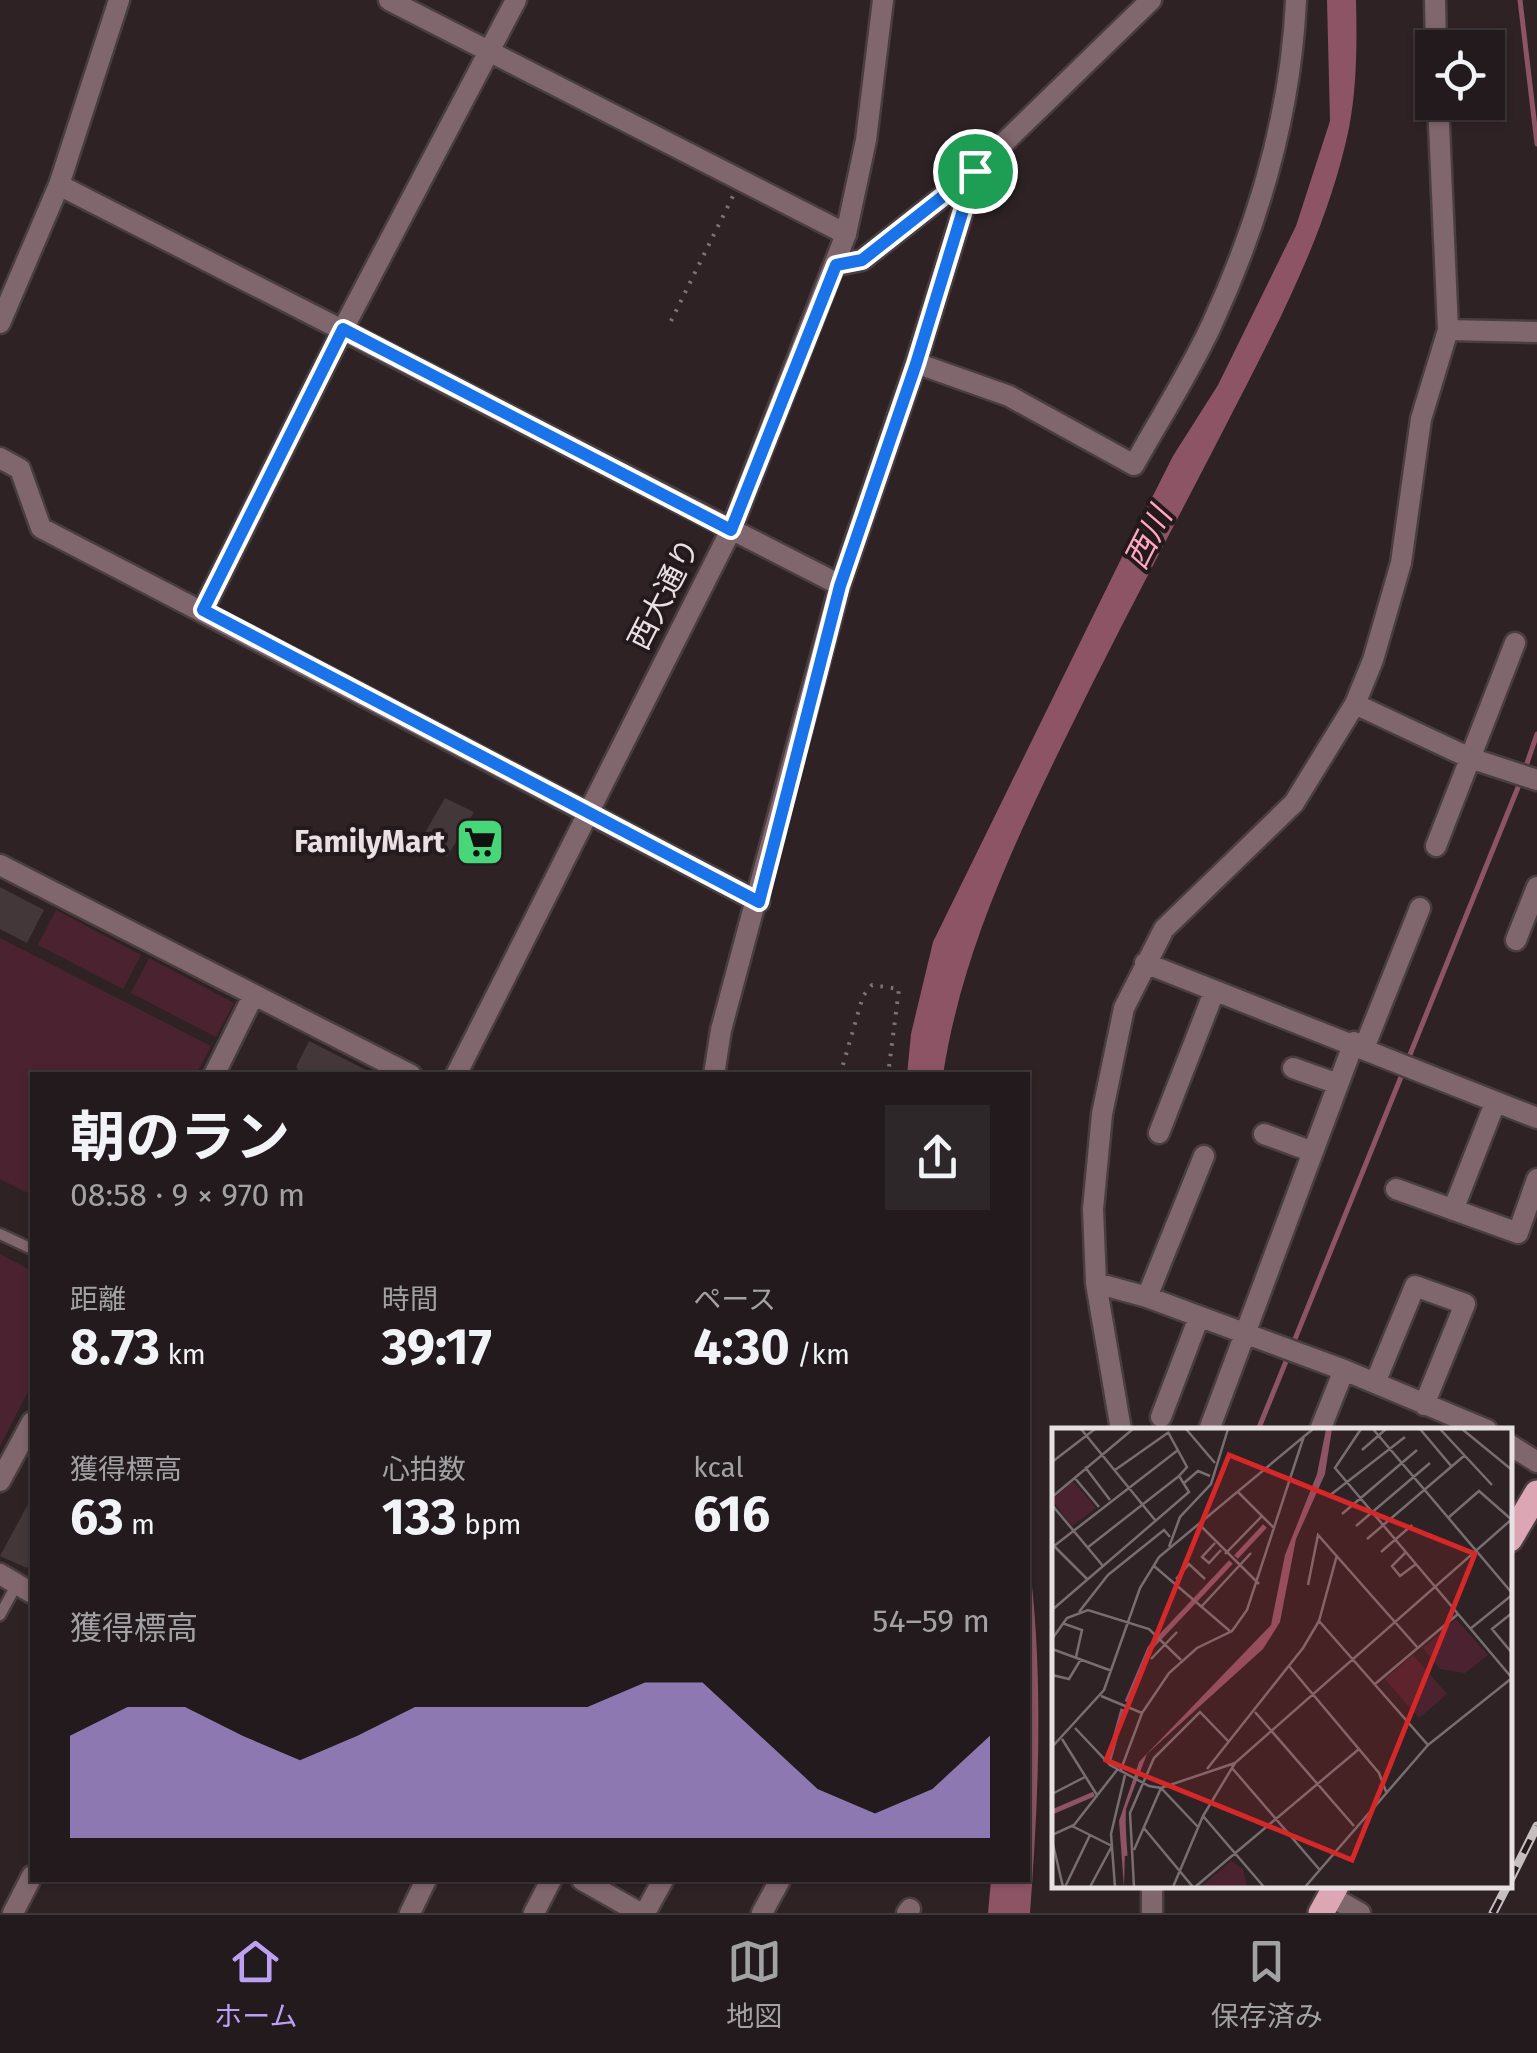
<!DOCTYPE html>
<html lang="ja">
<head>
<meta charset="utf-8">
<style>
	:root { --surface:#221a1c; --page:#2e2729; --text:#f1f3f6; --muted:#a2a1a3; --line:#3f383b; --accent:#bca0f2 }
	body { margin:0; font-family:"Fira Sans","Noto Sans JP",sans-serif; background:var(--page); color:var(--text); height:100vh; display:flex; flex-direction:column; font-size:38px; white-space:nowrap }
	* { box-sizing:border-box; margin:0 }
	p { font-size:32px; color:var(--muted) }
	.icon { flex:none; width:55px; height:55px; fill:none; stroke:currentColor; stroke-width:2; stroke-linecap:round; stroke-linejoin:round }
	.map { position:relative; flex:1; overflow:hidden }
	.panel { position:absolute; left:30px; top:1072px; width:1000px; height:810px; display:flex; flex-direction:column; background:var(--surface); border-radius:0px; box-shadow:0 2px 8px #0004,0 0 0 2px var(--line) }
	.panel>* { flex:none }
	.buttons { position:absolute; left:1415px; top:30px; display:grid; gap:20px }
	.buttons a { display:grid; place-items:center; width:90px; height:90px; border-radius:0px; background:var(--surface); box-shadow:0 2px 8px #0004,0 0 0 2px var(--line); font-size:50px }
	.pin { position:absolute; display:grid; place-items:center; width:85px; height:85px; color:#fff; margin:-42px; border:5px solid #fff; border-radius:50%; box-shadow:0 2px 10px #0007 }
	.round { display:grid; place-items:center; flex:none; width:105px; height:105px; border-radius:0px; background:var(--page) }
	.overview { display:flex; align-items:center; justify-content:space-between; height:170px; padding:0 40px }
	h1 { font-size:55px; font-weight:700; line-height:75px }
	.stats { display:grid; grid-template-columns:repeat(3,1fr); gap:15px; height:170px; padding:10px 40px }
	.stats div { display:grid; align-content:center }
	.stats b { font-size:50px; font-weight:700 }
	.stats small { font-size:28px; font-weight:400 }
	.stats p { font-size:28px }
	.chart { height:280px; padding:20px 40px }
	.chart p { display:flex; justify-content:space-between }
	.chart svg { width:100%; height:180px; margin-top:10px; fill:var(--accent); opacity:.7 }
	.tab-bar { display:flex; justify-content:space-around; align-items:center; height:140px; border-top:2px solid var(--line); background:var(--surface); font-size:28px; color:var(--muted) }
	.tab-bar a { display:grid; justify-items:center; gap:5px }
	.tab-bar .selected { color:var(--accent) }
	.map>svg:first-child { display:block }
	.green { fill:#4b2330 }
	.water { fill:#8c5464 }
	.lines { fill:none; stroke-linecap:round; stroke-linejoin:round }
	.stream { stroke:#8c5464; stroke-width:5 }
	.building { fill:#43373a }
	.service-casing { stroke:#483d3f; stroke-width:15 }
	.minor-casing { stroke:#483d3f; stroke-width:25 }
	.tertiary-casing { stroke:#483d3f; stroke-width:25 }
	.primary-casing { stroke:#483d3f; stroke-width:30 }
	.path { stroke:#7d7375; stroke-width:4; stroke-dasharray:2.5 8; stroke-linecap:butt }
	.service { stroke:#80666d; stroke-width:10 }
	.minor { stroke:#80666d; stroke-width:20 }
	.tertiary { stroke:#80666d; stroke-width:20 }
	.primary { stroke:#dca6b4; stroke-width:25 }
	.rail-casing { stroke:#c7bec0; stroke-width:9 }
	.rail { stroke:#24191c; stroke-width:5; stroke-dasharray:15; stroke-linecap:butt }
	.route-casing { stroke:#fff; stroke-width:20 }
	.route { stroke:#1a73e8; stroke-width:12 }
	.labels { text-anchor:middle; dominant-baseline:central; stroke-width:8; stroke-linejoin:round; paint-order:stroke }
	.street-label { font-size:30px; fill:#e8e0e2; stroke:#24191c }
	.poi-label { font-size:30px; font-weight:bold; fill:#e8e0e2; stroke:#24191c; text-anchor:end }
	.water-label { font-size:32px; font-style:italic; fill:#fea7c0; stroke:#24191c }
	.inset-river { fill:none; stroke:#8c5464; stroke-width:5 }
	.inset-road { fill:none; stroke:#786e71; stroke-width:2.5 }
	.view { fill:#d62828; fill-opacity:0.15; stroke:#d62828; stroke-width:5 }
	.inset-edge { fill:none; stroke:#e8e0e2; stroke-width:5 }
</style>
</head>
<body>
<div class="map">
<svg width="1537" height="1913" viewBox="0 0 1537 1913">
	<rect width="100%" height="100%" fill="#2e2225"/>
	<path class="green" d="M56,910L141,955L123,989L38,945Z
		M0,938L211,1046L196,1075H32V1195L0,1179Z
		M149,958L234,1003L216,1037L131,993Z
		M0,1254L32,1271V1384L0,1446Z"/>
	<path class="water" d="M1327,0H1356C1357,43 1357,86 1349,128C1327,234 1274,331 1225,427C1171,532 1115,636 1063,743C1011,850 961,957 943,1075H907L911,1034L933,942L1121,559L1173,456L1218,385L1296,226L1330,121Z
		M1028,1551C1044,1671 1039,1792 1030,1913H988L991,1880H1028Z"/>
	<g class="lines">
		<path class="stream" d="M1520,0L1537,144
			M1525,769L1537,734
			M1407,1062L1521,780
			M1293,1344L1403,1072
			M1258,1430L1289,1354"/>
	</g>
	<path class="building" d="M445,798L474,812L447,857L419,843Z
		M0,887L44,910L27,943L0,929Z
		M309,1041L376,1075H302L296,1067Z
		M32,1497V1558L27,1568L0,1556Z"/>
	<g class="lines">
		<g class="service-casing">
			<path id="service" d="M0,1234L32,1249
				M0,1615L17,1584"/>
		</g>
		<g class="minor-casing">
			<path id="minor" d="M389,0L846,234
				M1435,0L1436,48
				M59,185L840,585
				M837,265L862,260L975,171L1151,0
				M0,323L59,185L119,0
				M1448,330L1537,332
				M916,363L1009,396L1134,465C1160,418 1190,372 1212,324C1259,222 1291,112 1296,0
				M0,458L20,469L41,528L759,902
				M203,610L343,329L516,0
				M1355,704L1470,758L1537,780
				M1436,846L1515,643
				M0,865L411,1075
				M1516,940L1537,887
				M1145,963L1537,1118
				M1364,1048L1420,908
				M1293,1068L1338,1084
				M214,1075L253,996
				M714,1075L721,1030L840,585L916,363L975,171
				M1159,1133L1214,992
				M1264,1134L1313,1152
				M1396,1189L1518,1233L1537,1179
				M1453,1210L1495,1103
				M1096,1283L1147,1297L1344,1370L1487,1430
				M1147,1297L1204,1156
				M1375,1383L1415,1286L1465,1304L1424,1405
				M1161,1417L1199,1317
				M1121,1430L1096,1283L1093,1209L1102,1114L1124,1008L1164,929L1294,803L1355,704L1373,660L1401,563L1421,419L1448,330L1438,102
				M1209,1430L1354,1042
				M1320,1430L1344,1370
				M1510,1445L1537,1462
				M0,1481L32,1422
				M0,1574L32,1593
				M582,1880L640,1913
				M1152,1886V1913
				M1330,1896L1360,1913
				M410,1913L426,1880
				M534,1913L551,1880
				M645,1913L663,1880
				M762,1913L780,1880
				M907,1913L910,1909"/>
		</g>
		<g class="tertiary-casing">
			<path id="tertiary" d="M456,1075L731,530L846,234L866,140L883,0
				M13,1913L32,1876"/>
		</g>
		<g class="primary-casing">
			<path id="primary" d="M1510,1539L1537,1493
				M1321,1913L1336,1886"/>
		</g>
		<path class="path" d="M671,321L733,196
			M840,1075L863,996L872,985L899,989L888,1075"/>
		<use href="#service" class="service"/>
		<use href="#minor" class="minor"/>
		<use href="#tertiary" class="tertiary"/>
		<use href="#primary" class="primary"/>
		<g class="rail-casing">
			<path id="rail" d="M1510,1880L1537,1826
				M1493,1913L1507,1886"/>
		</g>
		<use href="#rail" class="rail"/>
	</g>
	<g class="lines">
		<g class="route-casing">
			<path id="route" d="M975,171L916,364L840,586L759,902L203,610L343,329L731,530L836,265L862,260Z"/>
		</g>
		<use href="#route" class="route"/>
	</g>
	<defs>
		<g id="supermarket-square" transform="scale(2.5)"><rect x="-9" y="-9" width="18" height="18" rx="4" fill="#47d779" stroke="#24191c"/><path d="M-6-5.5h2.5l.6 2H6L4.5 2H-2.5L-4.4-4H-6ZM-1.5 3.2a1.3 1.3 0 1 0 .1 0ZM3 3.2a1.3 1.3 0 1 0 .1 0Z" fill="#111"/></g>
	</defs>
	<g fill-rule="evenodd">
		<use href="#supermarket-square" x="480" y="842"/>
	</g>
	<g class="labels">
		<g class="street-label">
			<text transform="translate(664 594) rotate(-63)">西大通り</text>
		</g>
		<g class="poi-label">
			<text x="445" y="842">FamilyMart</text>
		</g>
		<g class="water-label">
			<text transform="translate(1148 538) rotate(-63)">西川</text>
		</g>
	</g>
	<g transform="translate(1052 1428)">
		<rect width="460" height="460" fill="#2e2225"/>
		<path d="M21,53L44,80L20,98L0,72ZM404,191L436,227L413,245L388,241L371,220ZM361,227L395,266L367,290L333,251ZM179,433L191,441L195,459H149Z" fill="#4b2330"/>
		<path d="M274,1H280L273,46L244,111L228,194L211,221L95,326L74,381L72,459L67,393L87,334L219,197L233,127L265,46Z" fill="#8c5464"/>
		<path class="inset-river" d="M184,129L213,98M75,274L98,220L179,134M57,332L71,281M0,384L42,366M71,396L73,428"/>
		<path class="inset-road" d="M29,1L103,92M134,1L163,35M309,1L283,40L460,250M321,1L460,165M368,1L400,39M388,1L440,57M410,1L460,42M310,22L334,1M0,34L43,1M33,39L58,72M63,42L117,4M22,49L47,79M132,55L146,43L158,48M186,64L222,100M277,68L353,9M0,69L81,1M0,77L51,138M290,86L365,22M396,90L427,63L460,92M147,96L207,156M304,98L378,35M315,111L413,27M163,115L150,129L157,135L169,122M0,116L35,151M2,118L126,22M117,119L128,89L159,56L176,1M35,120L127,48M329,124L360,97M354,124L340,138L348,148L364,136M173,126L210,88M102,138L179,204M124,151L137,136L153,151M256,157L266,107L365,219M150,178L199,125M0,182L137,64L127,48L135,39L116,4M27,184L56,147L112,102L118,109M460,185L440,201L460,225M267,193L376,317L460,250M10,195L30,202L24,229M418,201L460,167M0,211L15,190L36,182L97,201L129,232M0,221L60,243M99,231L125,204M237,238L327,345L335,366M0,247L17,251L29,231M323,256L406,186M49,268L90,285M203,284L302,398M23,300L58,337L97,358L109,360L183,335M10,311L45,367M0,319L52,262L88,160L107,129L261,1M180,340L267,441M155,341L251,220L267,193L285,127M68,344L90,285L117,245L145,220L180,203L195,182L252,8M109,360L146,399M0,366L33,349M151,388L212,459M20,398L60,418M91,399L141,459M0,407L22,397L65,342M0,412L11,459M82,422L109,360M13,459L38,407M38,459L60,418M63,459L59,406L73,347M82,459L78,385L102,330L148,284L177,314M121,459L151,388L183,335L460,91M143,459L307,321M253,459L376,317"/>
		<path class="view" d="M177,27L423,126L300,432L54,332Z"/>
		<rect width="460" height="460" class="inset-edge"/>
	</g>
</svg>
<div class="buttons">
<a><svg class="icon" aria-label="locate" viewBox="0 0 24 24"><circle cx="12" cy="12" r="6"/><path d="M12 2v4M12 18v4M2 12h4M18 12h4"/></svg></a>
</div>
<div class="pin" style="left:975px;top:171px;background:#1e9e55"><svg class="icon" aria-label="arrive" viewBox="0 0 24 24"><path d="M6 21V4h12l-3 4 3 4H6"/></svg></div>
<section class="panel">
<div class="overview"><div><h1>朝のラン</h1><p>08:58 · 9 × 970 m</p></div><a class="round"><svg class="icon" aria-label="share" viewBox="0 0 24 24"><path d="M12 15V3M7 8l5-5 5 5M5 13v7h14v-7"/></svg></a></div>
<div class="stats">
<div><p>距離</p><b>8.73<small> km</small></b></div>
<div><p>時間</p><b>39:17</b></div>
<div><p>ペース</p><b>4:30<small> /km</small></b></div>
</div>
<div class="stats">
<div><p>獲得標高</p><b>63<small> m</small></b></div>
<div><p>心拍数</p><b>133<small> bpm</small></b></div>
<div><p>kcal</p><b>616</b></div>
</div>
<div class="chart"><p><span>獲得標高</span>54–59 m</p>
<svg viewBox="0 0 160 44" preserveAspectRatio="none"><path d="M0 44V19L10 12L20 12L30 19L40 25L50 19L60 12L70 12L80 12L90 12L100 6L110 6L120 19L130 32L140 38L150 32L160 19V44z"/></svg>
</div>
</section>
</div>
<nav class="tab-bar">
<a class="selected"><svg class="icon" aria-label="home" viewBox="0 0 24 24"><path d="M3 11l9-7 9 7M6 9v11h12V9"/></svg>ホーム</a>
<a><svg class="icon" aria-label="map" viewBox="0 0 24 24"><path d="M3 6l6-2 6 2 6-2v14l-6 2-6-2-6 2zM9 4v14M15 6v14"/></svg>地図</a>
<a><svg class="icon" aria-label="saved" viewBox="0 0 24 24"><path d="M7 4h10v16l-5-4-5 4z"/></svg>保存済み</a>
</nav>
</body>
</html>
